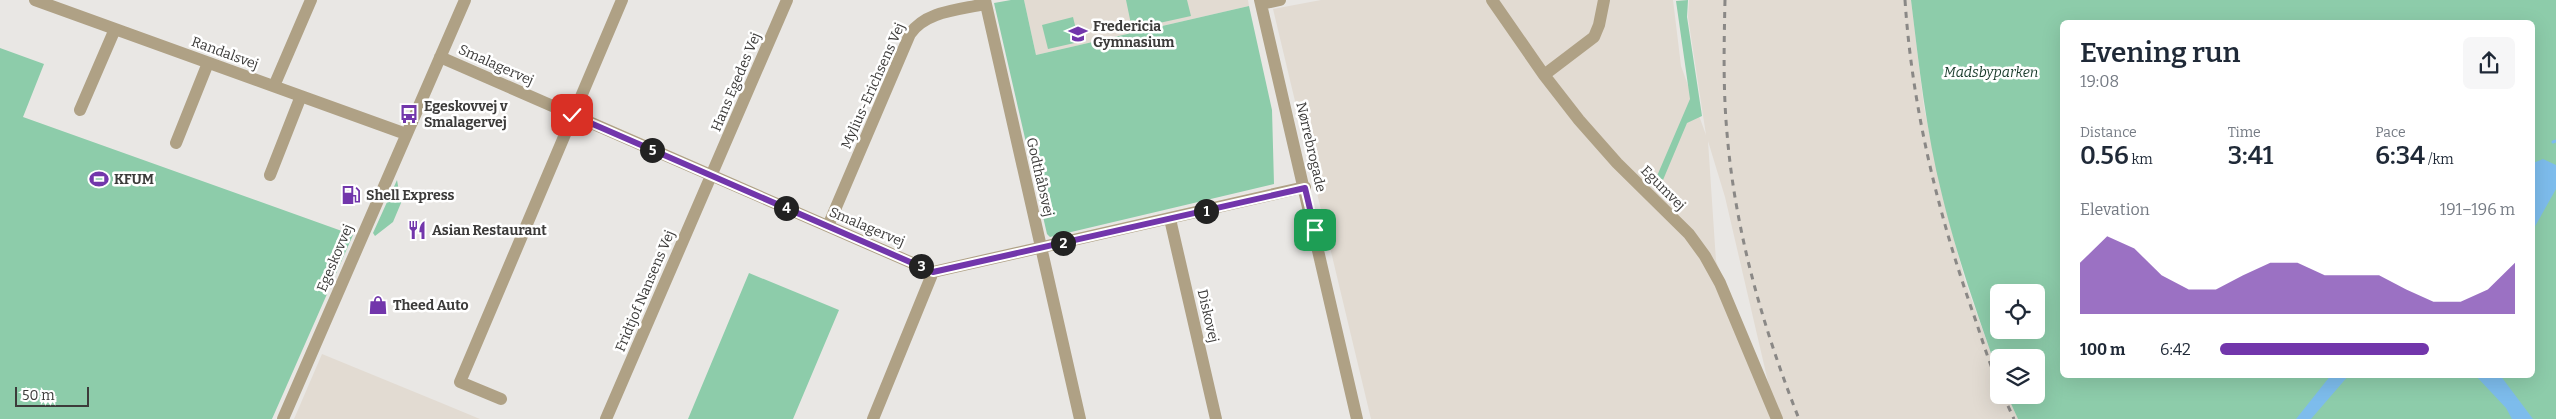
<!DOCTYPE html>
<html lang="en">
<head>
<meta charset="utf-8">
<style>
	:root { --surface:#fff; --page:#f6f6f7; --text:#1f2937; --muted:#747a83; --accent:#7236ab }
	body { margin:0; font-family:Bitter,serif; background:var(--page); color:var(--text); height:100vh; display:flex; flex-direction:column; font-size:19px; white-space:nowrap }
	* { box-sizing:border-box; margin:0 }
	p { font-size:16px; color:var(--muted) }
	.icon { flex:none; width:28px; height:28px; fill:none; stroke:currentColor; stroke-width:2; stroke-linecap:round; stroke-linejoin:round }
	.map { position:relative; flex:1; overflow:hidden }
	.side { position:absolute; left:2060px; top:20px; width:475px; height:358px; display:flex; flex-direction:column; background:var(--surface); border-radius:8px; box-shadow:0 5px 20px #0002 }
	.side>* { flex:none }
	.tools { position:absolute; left:1990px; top:284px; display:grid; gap:10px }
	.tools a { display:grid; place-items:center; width:55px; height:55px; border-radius:8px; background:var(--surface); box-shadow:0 5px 20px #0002; font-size:25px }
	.scale { position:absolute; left:15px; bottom:12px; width:74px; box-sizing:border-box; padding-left:5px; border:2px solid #3c3b3a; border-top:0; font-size:14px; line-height:18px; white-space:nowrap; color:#3c3b3a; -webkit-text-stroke:4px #fff; paint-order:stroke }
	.pin { position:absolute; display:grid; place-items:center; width:42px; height:42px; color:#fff; margin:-21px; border-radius:10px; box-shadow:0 2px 8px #0006 }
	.km { position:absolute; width:25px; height:25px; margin:-12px; border-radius:50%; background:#222; color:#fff; font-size:14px; line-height:25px; text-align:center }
	.round { display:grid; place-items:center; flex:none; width:52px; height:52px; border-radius:8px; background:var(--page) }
	.summary { display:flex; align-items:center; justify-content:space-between; height:85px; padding:0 20px }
	h1 { font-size:28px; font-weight:600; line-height:38px }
	.figures { display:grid; grid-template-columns:repeat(3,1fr); gap:8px; height:85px; padding:5px 20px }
	.figures div { display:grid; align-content:center }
	.figures b { font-size:25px; font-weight:600 }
	.figures small { font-size:14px; font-weight:400 }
	.figures p { font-size:14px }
	.chart { height:140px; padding:10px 20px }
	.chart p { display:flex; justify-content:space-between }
	.chart svg { width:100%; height:90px; margin-top:5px; fill:var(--accent); opacity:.7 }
	ul { padding:0 20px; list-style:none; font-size:16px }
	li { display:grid; grid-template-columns:80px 60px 1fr; align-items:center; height:38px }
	li i { height:12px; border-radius:6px; background:var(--accent) }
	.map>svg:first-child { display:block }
	.built { fill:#e2dbd2; fill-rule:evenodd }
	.green { fill:#8dccaa; fill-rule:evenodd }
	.water { fill:#7dbcec }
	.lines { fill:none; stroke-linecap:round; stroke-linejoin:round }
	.stream { stroke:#7dbcec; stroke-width:3 }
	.minor { stroke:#afa185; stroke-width:12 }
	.rail { stroke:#8a8886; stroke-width:3; stroke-dasharray:6 6; stroke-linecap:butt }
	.route-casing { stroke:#fff; stroke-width:10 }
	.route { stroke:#7236ab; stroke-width:6 }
	.labels { text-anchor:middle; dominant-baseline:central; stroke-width:5; stroke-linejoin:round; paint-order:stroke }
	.poi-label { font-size:14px; font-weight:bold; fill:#3c3b3a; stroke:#fff; text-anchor:start }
	.street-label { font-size:14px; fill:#3c3b3a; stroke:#fff }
	.park-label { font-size:14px; font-style:italic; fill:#1a3c2c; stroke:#fff }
</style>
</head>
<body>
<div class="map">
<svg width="2556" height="419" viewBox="0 0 2556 419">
	<rect width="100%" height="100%" fill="#e9e7e4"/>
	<path class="built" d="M1024,0H1248L1249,6L1036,55Z
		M1321,0H1673L1681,66L1706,135L1688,17L1689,0H1911L1924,107L1942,194L1965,281L1999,376V395H2007L2018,419H1371L1273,9ZM1708,141L1725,197L1772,399L1716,261Z
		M322,354L439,402L480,419H294Z"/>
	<path class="green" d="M1011,0H1024L1036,55L1249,6L1272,110L1274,184L1050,237L1047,234L994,3Z
		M1126,0H1187L1191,16L1132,29Z
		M1688,0L1687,17L1702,116L1687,123L1663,180L1657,176L1690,99L1676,1Z
		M1911,0H2556V419H2018L2007,395H2036V358H1999V376C1978,316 1957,257 1942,195C1926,131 1919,65 1911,0ZM2062,22H2532V375H2062ZM1999,292H2036V330H1999Z
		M1073,17L1079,42L1048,49L1042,25Z
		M0,48L44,64L23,117L353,235L272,419H0Z
		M397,180L401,203L393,222L375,236L373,233Z
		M749,273L839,310L793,419H688Z"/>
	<path class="water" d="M2543,159L2556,165V189L2533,230V163Z
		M2331,375H2349L2311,419H2296Z
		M2475,375H2500L2533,419H2512L2506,408Z"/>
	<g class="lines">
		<path class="stream" d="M2553,142L2556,141"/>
		<path class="minor" d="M35,0L406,134
			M985,0L1080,419
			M1260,0L1357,419
			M1492,0L1544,75L1579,120L1617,163L1689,234L1705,256L1720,283L1777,419
			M1261,4L1280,0
			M440,57L933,272L1305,187
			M1544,75L1594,37L1599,25L1604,0
			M274,86L311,0
			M80,110L115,29
			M176,143L208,63
			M270,175L301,96
			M1170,219L1216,419
			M828,226L910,34C926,11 959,10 985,4
			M501,399L460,382L622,0
			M283,419L465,0
			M606,419L787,0
			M873,419L933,272"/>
		<path class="rail" d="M1725,0C1724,44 1723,89 1727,133C1735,231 1763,328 1799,419
			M1905,0C1912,106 1937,210 1972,310C1981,335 1988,361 1999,385
			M2003,395L2014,419"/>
	</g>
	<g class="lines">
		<g class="route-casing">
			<path id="route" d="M572,115L933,272L1305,188L1315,230"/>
		</g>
		<use href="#route" class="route"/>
	</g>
	<defs>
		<g id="school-bare" transform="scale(1.5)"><path d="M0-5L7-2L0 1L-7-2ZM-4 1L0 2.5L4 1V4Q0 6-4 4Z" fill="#7236ab" stroke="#fff" stroke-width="2.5" paint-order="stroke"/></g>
		<g id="bus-bare" transform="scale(1.5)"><path d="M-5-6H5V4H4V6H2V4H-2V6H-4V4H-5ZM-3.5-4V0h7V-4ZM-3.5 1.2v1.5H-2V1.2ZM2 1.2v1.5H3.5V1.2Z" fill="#7236ab" stroke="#fff" stroke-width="2.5" paint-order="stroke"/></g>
		<g id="stadium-bare" transform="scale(1.5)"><path d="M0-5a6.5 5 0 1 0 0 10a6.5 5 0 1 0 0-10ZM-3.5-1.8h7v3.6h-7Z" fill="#7236ab" stroke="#fff" stroke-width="2.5" paint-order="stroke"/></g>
		<g id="fuel-bare" transform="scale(1.5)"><path d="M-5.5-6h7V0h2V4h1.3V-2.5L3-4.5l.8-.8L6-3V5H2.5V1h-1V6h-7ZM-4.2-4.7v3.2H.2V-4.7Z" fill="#7236ab" stroke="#fff" stroke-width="2.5" paint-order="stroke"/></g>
		<g id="restaurant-bare" transform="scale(1.5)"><path d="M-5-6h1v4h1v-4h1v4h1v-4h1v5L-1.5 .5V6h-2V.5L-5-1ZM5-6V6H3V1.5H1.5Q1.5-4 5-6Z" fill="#7236ab" stroke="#fff" stroke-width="2.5" paint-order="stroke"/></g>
		<g id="shop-bare" transform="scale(1.5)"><path d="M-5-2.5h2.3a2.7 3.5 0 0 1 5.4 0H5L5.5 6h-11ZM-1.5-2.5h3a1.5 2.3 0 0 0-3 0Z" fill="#7236ab" stroke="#fff" stroke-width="2.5" paint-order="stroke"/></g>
	</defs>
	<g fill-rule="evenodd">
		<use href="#school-bare" x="1078" y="34"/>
		<use href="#bus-bare" x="409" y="114"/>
		<use href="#stadium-bare" x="99" y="179"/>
		<use href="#fuel-bare" x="351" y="195"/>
		<use href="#restaurant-bare" x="417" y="230"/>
		<use href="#shop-bare" x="378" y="305"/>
	</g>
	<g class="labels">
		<g class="poi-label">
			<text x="1093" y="26">Fredericia<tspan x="1093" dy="16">Gymnasium</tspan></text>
			<text x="424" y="106">Egeskovvej v<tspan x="424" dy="16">Smalagervej</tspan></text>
			<text x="114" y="179">KFUM</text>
			<text x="366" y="195">Shell Express</text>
			<text x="432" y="230">Asian Restaurant</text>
			<text x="393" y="305">Theed Auto</text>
		</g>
		<g class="street-label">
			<text transform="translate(225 53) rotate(20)">Randalsvej</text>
			<text transform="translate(496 65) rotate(24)">Smalagervej</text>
			<text transform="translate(736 82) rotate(-67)">Hans Egedes Vej</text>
			<text transform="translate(873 86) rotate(-66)">Mylius-Erichsens Vej</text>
			<text transform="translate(1311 147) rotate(77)">Nørrebrogade</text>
			<text transform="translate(1040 177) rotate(77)">Godthåbsvej</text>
			<text transform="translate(1663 188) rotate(45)">Egumvej</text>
			<text transform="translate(867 227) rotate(23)">Smalagervej</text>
			<text transform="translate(335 258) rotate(-67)">Egeskovvej</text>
			<text transform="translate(645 291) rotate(-67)">Fridtjof Nansens Vej</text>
			<text transform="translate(1208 316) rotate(77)">Diskovej</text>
		</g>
		<g class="park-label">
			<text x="1991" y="72">Madsbyparken</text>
		</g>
	</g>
</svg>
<div class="tools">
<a><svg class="icon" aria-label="locate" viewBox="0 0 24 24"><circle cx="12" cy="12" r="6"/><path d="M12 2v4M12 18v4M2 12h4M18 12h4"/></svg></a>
<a><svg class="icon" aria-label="layers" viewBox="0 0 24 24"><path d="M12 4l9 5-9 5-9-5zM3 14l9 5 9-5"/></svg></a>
</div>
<div class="scale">50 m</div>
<div class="pin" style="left:1315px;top:230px;background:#1e9e55"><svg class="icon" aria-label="arrive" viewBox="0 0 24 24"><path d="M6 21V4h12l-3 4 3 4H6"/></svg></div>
<div class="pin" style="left:572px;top:115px;background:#d93025"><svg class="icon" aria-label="check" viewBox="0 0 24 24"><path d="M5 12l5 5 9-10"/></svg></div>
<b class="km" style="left:1206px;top:211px">1</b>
<b class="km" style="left:1063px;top:243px">2</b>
<b class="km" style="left:921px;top:266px">3</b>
<b class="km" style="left:786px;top:208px">4</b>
<b class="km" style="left:652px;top:150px">5</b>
<section class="side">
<div class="summary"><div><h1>Evening run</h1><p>19:08</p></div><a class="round"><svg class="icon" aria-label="share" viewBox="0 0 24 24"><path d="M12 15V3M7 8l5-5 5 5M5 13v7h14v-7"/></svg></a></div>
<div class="figures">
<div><p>Distance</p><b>0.56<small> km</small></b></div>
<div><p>Time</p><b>3:41</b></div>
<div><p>Pace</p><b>6:34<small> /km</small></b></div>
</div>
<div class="chart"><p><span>Elevation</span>191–196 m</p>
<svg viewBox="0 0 160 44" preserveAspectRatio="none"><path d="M0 44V19L10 6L20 12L30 25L40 32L50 32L60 25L70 19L80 19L90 25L100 25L110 25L120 32L130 38L140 38L150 32L160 19V44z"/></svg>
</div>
<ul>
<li><b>100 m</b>6:42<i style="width:71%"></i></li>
</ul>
</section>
</div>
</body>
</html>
